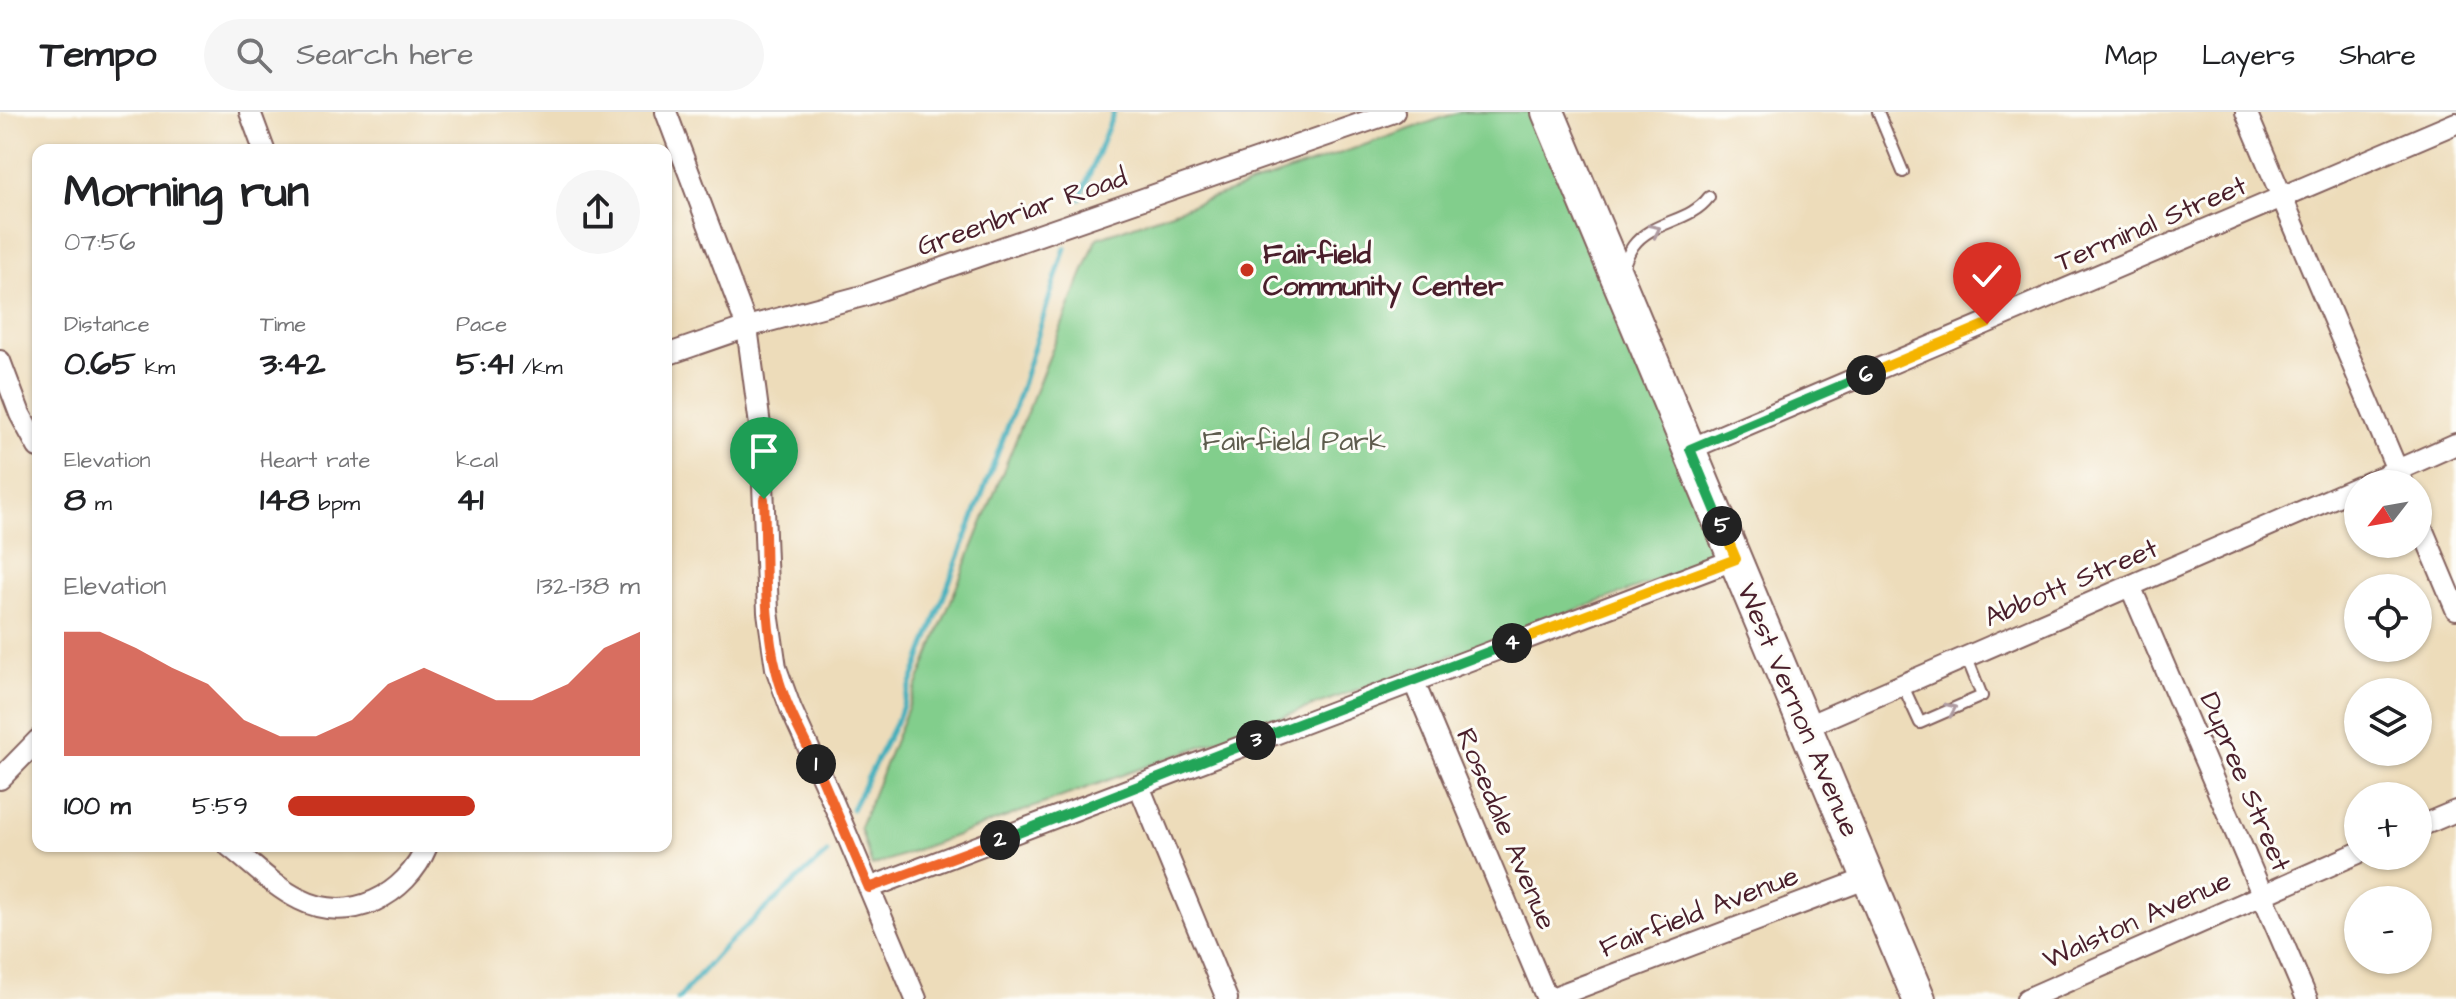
<!DOCTYPE html>
<html lang="en">
<head>
<meta charset="utf-8">
<style>
	:root { --surface:#fff; --page:#f6f6f6; --text:#202124; --muted:#757577; --line:#e0e0e0; --accent:#c8321e }
	body { margin:0; font-family:"Architects Daughter",sans-serif; background:var(--page); color:var(--text); height:100vh; display:flex; flex-direction:column; font-size:30px; white-space:nowrap }
	* { box-sizing:border-box; margin:0 }
	p { font-size:26px; color:var(--muted) }
	.icon { flex:none; width:44px; height:44px; fill:none; stroke:currentColor; stroke-width:2; stroke-linecap:round; stroke-linejoin:round }
	.map { position:relative; flex:1; overflow:hidden }
	.panel { position:absolute; left:32px; top:32px; width:640px; height:708px; display:flex; flex-direction:column; background:var(--surface); border-radius:16px; box-shadow:0 2px 6px #0004 }
	.panel>* { flex:none }
	.needle { width:52px; rotate:239deg }
	.fabs { position:absolute; left:2344px; top:358px; display:grid; gap:16px }
	.fabs a { display:grid; place-items:center; width:88px; height:88px; border-radius:50%; background:var(--surface); box-shadow:0 2px 6px #0004; font-size:40px }
	.pin { position:absolute; display:grid; place-items:center; width:68px; height:68px; color:#fff; margin:-82px -34px; border-radius:50% 50% 50% 0; rotate:-45deg; box-shadow:0 0 8px #0007 }
	.pin .icon { rotate:45deg }
	.km { position:absolute; width:40px; height:40px; margin:-20px; border-radius:50%; background:#222; color:#fff; font-size:22px; line-height:40px; text-align:center }
	.round { display:grid; place-items:center; flex:none; width:84px; height:84px; border-radius:42px; background:var(--page) }
	.head { display:flex; align-items:center; justify-content:space-between; height:136px; padding:0 32px }
	h1 { font-size:44px; font-weight:700; line-height:60px }
	.metrics { display:grid; grid-template-columns:repeat(3,1fr); gap:12px; height:136px; padding:8px 32px }
	.metrics div { display:grid; align-content:center }
	.metrics b { font-size:34px; font-weight:700 }
	.metrics small { font-size:22px; font-weight:400 }
	.metrics p { font-size:22px }
	.chart { height:224px; padding:16px 32px }
	.chart p { display:flex; justify-content:space-between }
	.chart svg { width:100%; height:144px; margin-top:8px; fill:var(--accent); opacity:.7 }
	ul { padding:0 32px; list-style:none; font-size:26px }
	li { display:grid; grid-template-columns:128px 96px 1fr; align-items:center; height:60px }
	li i { height:20px; border-radius:10px; background:var(--accent) }
	header { display:flex; align-items:center; gap:48px; box-sizing:border-box; height:112px; padding:0 40px; background:var(--surface); border-bottom:2px solid var(--line) }
	header strong { font-size:38px }
	nav { display:flex; gap:44px; margin-inline-start:auto; font-size:28px }
	.search { width:560px; height:72px; background:var(--page); display:flex; align-items:center; gap:20px; box-sizing:border-box; padding:0 28px; border-radius:44px; color:var(--muted); font-size:30px }
	.map>svg:first-child { display:block }
	.green { fill:#82ce8c; stroke:#66765c; stroke-width:2 }
	.lines { fill:none; stroke-linecap:round; stroke-linejoin:round }
	.stream { stroke:#3faebb; stroke-width:5 }
	.lane-casing { stroke:#83615d; stroke-width:14 }
	.street-casing { stroke:#83615d; stroke-width:24 }
	.primary-casing { stroke:#83615d; stroke-width:36 }
	.lane { stroke:#fff; stroke-width:10 }
	.street { stroke:#fff; stroke-width:20 }
	.primary { stroke:#fff; stroke-width:32 }
	.oneway { stroke:#ae9aa0 }
	.split-1-casing { stroke:#fff; stroke-width:16 }
	.split-2-casing { stroke:#fff; stroke-width:16 }
	.split-3-casing { stroke:#fff; stroke-width:16 }
	.split-4-casing { stroke:#fff; stroke-width:16 }
	.split-5-casing { stroke:#fff; stroke-width:16 }
	.split-6-casing { stroke:#fff; stroke-width:16 }
	.split-7-casing { stroke:#fff; stroke-width:16 }
	.split-1 { stroke:#f0652b; stroke-width:10 }
	.split-2 { stroke:#f0652b; stroke-width:10 }
	.split-3 { stroke:#22a559; stroke-width:10 }
	.split-4 { stroke:#22a559; stroke-width:10 }
	.split-5 { stroke:#f5b400; stroke-width:10 }
	.split-6 { stroke:#22a559; stroke-width:10 }
	.split-7 { stroke:#f5b400; stroke-width:10 }
	.poi-dot { fill:#c8321e; stroke:#fdfcf7; stroke-width:3 }
	.labels { text-anchor:middle; dominant-baseline:central; stroke-width:6; stroke-linejoin:round; paint-order:stroke }
	.street-label { font-size:28px; fill:#4a1f2b; stroke:#fdfcf7 }
	.poi-label { font-size:28px; font-weight:bold; fill:#4a1f2b; stroke:#fdfcf7; text-anchor:start }
	.park-label { font-size:28px; fill:#5e5c4d; stroke:#fdfcf7 }
</style>
</head>
<body>
<header>
<strong>Tempo</strong>
<div class="search"><svg class="icon" aria-label="search" viewBox="0 0 24 24"><circle cx="10" cy="10" r="6"/><path d="M15 15l6 6"/></svg>Search here</div>
<nav><a>Map</a><a>Layers</a><a>Share</a></nav>
</header>
<div class="map">
<svg width="2456" height="887" viewBox="0 0 2456 887">
	<rect width="100%" height="100%" fill="#fdfcf7"/>
	<filter id="ink" filterUnits="userSpaceOnUse"><feTurbulence type="fractalNoise" baseFrequency=".0125" numOctaves="2"/><feDisplacementMap in="SourceGraphic" scale="16" xChannelSelector="R" yChannelSelector="G"/><feConvolveMatrix kernelMatrix="1 2 1 2 8 2 1 2 1" color-interpolation-filters="sRGB"/></filter>
	<filter id="wash" filterUnits="userSpaceOnUse"><feTurbulence type="fractalNoise" baseFrequency=".006" numOctaves="4" result="noise"/><feDisplacementMap in="SourceGraphic" scale="32" xChannelSelector="R" yChannelSelector="G"/><feGaussianBlur stdDeviation="1.8" result="paint"/><feColorMatrix in="noise" values="0 0 0 0 0 0 0 0 0 0 0 0 0 0 0 0 0 1.4 0 .05"/><feComposite in="paint" operator="in"/></filter>
	<g filter="url(#wash)">
		<rect width="100%" height="100%" fill="#eddcba"/>
		<path class="green" d="M1459,0H1553L1733,441L872,754L860,715L1097,126Z"/>
		<g class="lines">
			<path class="stream" d="M1080,87L1114,0
				M852,697L899,604L1016,292L1065,136
				M678,887L726,833L827,741"/>
		</g>
	</g>
	<g filter="url(#ink)">
		<g class="lines">
			<g class="lane-casing">
				<path id="lane" d="M1878,0L1903,60
					M1622,158C1625,151 1628,141 1633,134C1652,108 1690,111 1709,85
					M1903,574L1920,611L1982,584L1967,546"/>
			</g>
			<g class="street-casing">
				<path id="street" d="M250,0L264,38
					M666,0L747,215L761,321L768,500L776,556L791,597L830,683L916,887
					M2246,0L2403,372
					M666,243L747,215L866,183L1394,0
					M0,249L20,302L38,335
					M1690,337L2456,11
					M2366,372L2456,332
					M2418,407L2456,497
					M2131,476L2307,887
					M1413,568L1547,887
					M1805,615L2358,375
					M0,667L38,628
					M1139,674L1227,887
					M2418,715L2456,699
					M229,734C251,751 274,775 299,787C350,813 406,784 427,734
					M869,776L1736,447
					M1549,887L1868,766
					M2027,887L2358,741"/>
			</g>
			<g class="primary-casing">
				<path id="primary" d="M1548,0L1919,887"/>
			</g>
			<use href="#lane" class="lane"/>
			<use href="#street" class="street"/>
			<use href="#primary" class="primary"/>
		</g>
		<defs><path id="oneway-chevron" d="M-2-3.5L2.5 0L-2 3.5" fill="none" stroke-width="1.6" stroke-linecap="round" stroke-linejoin="round" transform="scale(2)"/></defs>
		<g class="oneway">
			<use href="#oneway-chevron" transform="translate(1655 118) rotate(-26)"/>
			<use href="#oneway-chevron" transform="translate(1951 597) rotate(-24)"/>
		</g>
	</g>
	<g class="lines" filter="url(#ink)">
		<g class="split-1-casing">
			<path id="split-1" d="M764,387C767,444 762,505 777,561C785,593 802,623 816,652"/>
		</g>
		<g class="split-2-casing">
			<path id="split-2" d="M816,652L869,776L1000,728"/>
		</g>
		<g class="split-3-casing">
			<path id="split-3" d="M1000,728L1256,628"/>
		</g>
		<g class="split-4-casing">
			<path id="split-4" d="M1256,628L1512,531"/>
		</g>
		<g class="split-5-casing">
			<path id="split-5" d="M1512,531L1736,447L1722,414"/>
		</g>
		<g class="split-6-casing">
			<path id="split-6" d="M1722,414L1690,337L1866,263"/>
		</g>
		<g class="split-7-casing">
			<path id="split-7" d="M1866,263L1987,212"/>
		</g>
		<use href="#split-1" class="split-1"/>
		<use href="#split-2" class="split-2"/>
		<use href="#split-3" class="split-3"/>
		<use href="#split-4" class="split-4"/>
		<use href="#split-5" class="split-5"/>
		<use href="#split-6" class="split-6"/>
		<use href="#split-7" class="split-7"/>
	</g>
	<circle class="poi-dot" cx="1247" cy="158" r="8"/>
	<g class="labels">
		<g class="street-label">
			<text transform="translate(1022 100) rotate(-19)">Greenbriar Road</text>
			<text transform="translate(2151 112) rotate(-23)">Terminal Street</text>
			<text transform="translate(2071 471) rotate(-23)">Abbott Street</text>
			<text transform="translate(1798 598) rotate(67)">West Vernon Avenue</text>
			<text transform="translate(2245 670) rotate(67)">Dupree Street</text>
			<text transform="translate(1506 717) rotate(67)">Rosedale Avenue</text>
			<text transform="translate(1699 800) rotate(-21)">Fairfield Avenue</text>
			<text transform="translate(2137 808) rotate(-24)">Walston Avenue</text>
		</g>
		<g class="poi-label">
			<text x="1263" y="142">Fairfield<tspan x="1263" dy="32">Community Center</tspan></text>
		</g>
		<g class="park-label">
			<text x="1294" y="329">Fairfield Park</text>
		</g>
	</g>
</svg>
<div class="fabs">
<a><svg class="needle" viewBox="-14 -14 28 28"><path d="M0-13l5 13h-10z" fill="#e53935"/><path d="M0 13l5-13h-10z" fill="#757577"/></svg></a>
<a><svg class="icon" aria-label="locate" viewBox="0 0 24 24"><circle cx="12" cy="12" r="6"/><path d="M12 2v4M12 18v4M2 12h4M18 12h4"/></svg></a>
<a><svg class="icon" aria-label="layers" viewBox="0 0 24 24"><path d="M12 4l9 5-9 5-9-5zM3 14l9 5 9-5"/></svg></a>
<a>+</a>
<a>−</a>
</div>
<div class="pin" style="left:764px;top:387px;background:#1e9e55"><svg class="icon" aria-label="arrive" viewBox="0 0 24 24"><path d="M6 21V4h12l-3 4 3 4H6"/></svg></div>
<div class="pin" style="left:1987px;top:212px;background:#d93025"><svg class="icon" aria-label="check" viewBox="0 0 24 24"><path d="M5 12l5 5 9-10"/></svg></div>
<b class="km" style="left:816px;top:652px">1</b>
<b class="km" style="left:1000px;top:728px">2</b>
<b class="km" style="left:1256px;top:628px">3</b>
<b class="km" style="left:1512px;top:531px">4</b>
<b class="km" style="left:1722px;top:414px">5</b>
<b class="km" style="left:1866px;top:263px">6</b>
<section class="panel">
<div class="head"><div><h1>Morning run</h1><p>07:56</p></div><a class="round"><svg class="icon" aria-label="share" viewBox="0 0 24 24"><path d="M12 15V3M7 8l5-5 5 5M5 13v7h14v-7"/></svg></a></div>
<div class="metrics">
<div><p>Distance</p><b>0.65<small> km</small></b></div>
<div><p>Time</p><b>3:42</b></div>
<div><p>Pace</p><b>5:41<small> /km</small></b></div>
</div>
<div class="metrics">
<div><p>Elevation</p><b>8<small> m</small></b></div>
<div><p>Heart rate</p><b>148<small> bpm</small></b></div>
<div><p>kcal</p><b>41</b></div>
</div>
<div class="chart"><p><span>Elevation</span>132–138 m</p>
<svg viewBox="0 0 160 44" preserveAspectRatio="none"><path d="M0 44V6L10 6L20 11L30 17L40 22L50 33L60 38L70 38L80 33L90 22L100 17L110 22L120 27L130 27L140 22L150 11L160 6V44z"/></svg>
</div>
<ul>
<li><b>100 m</b>5:59<i style="width:53%"></i></li>
</ul>
</section>
</div>
</body>
</html>
